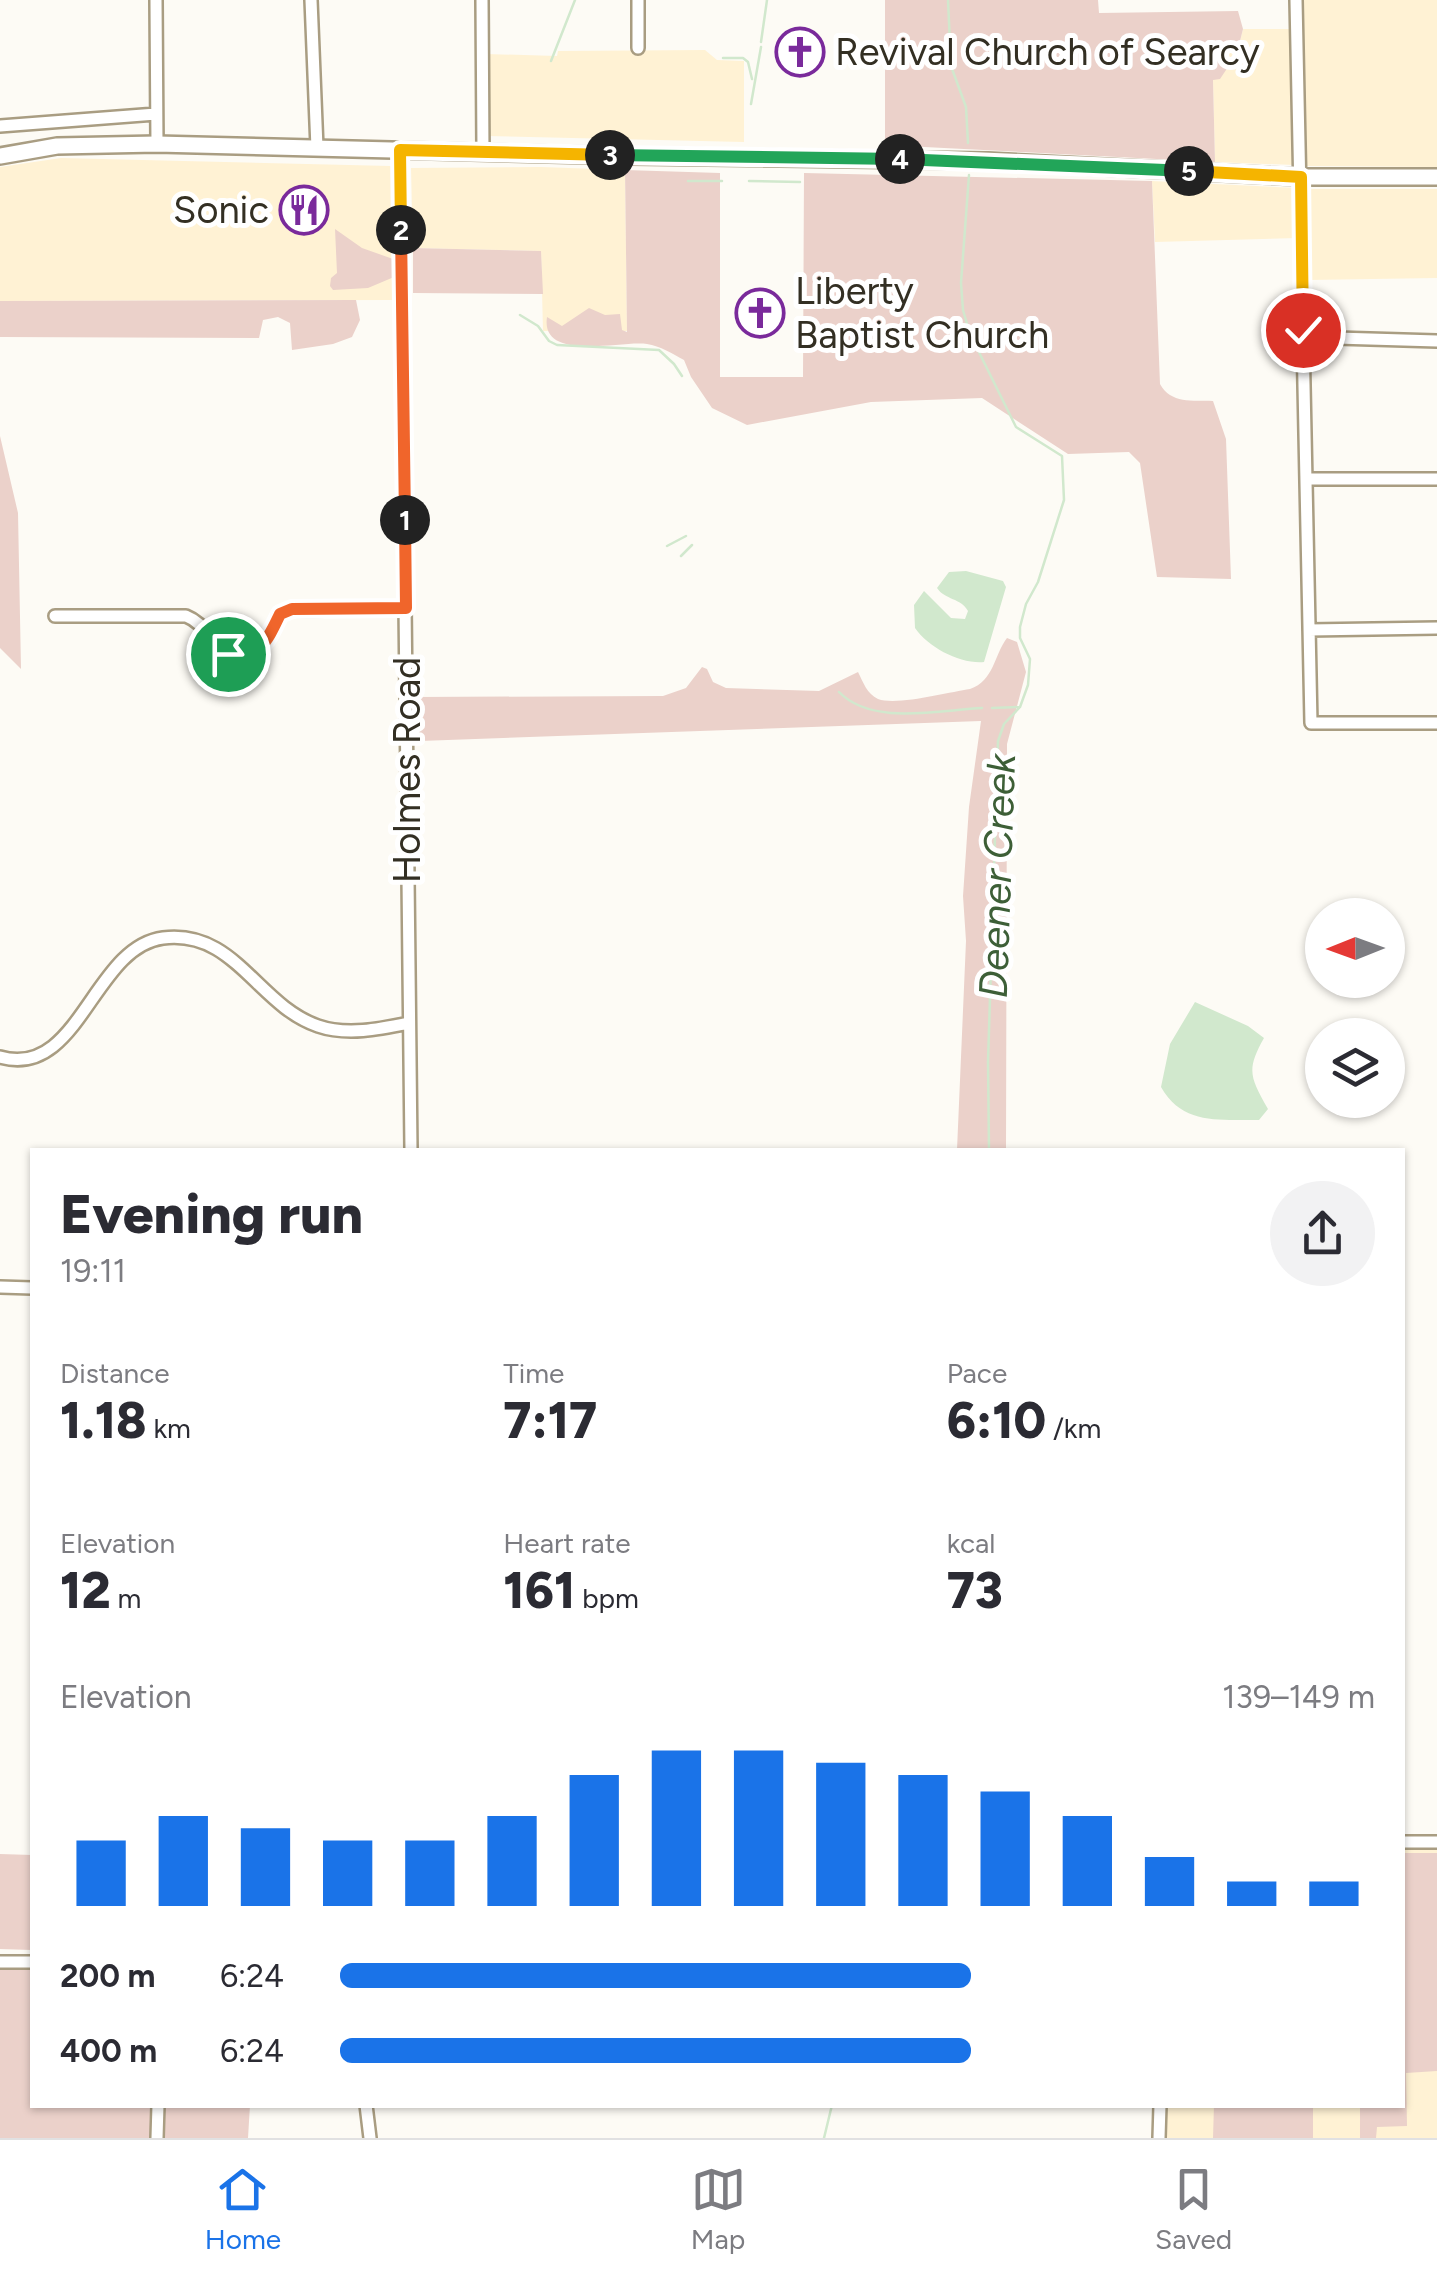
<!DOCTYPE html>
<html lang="en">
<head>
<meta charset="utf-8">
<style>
	:root { --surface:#fff; --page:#f2f2f3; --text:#2b2b33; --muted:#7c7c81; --line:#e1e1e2; --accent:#1a73e8 }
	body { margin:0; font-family:Figtree,sans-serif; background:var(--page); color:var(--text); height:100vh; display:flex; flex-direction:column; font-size:38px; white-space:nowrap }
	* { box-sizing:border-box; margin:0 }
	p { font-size:32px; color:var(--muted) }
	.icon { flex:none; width:55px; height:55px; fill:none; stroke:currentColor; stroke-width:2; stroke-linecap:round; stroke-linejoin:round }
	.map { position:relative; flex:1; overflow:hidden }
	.panel { position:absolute; left:30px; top:1148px; width:1375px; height:960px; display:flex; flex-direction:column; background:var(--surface); border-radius:0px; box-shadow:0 2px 8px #0004 }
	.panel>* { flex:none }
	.needle { width:65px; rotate:269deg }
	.buttons { position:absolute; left:1305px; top:898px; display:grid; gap:20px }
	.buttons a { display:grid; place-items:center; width:100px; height:100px; border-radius:50%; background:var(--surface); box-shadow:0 2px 8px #0004; font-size:50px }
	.pin { position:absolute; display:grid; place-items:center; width:85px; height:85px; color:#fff; margin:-42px; border:5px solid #fff; border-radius:50%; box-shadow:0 2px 10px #0007 }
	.km { position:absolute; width:50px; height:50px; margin:-25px; border-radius:50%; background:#222; color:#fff; font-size:28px; line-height:50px; text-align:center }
	.round { display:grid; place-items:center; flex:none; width:105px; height:105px; border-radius:52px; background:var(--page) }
	.head { display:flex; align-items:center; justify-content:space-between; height:170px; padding:0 30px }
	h1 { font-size:55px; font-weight:800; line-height:75px }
	.metrics { display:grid; grid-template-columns:repeat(3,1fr); gap:15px; height:170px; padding:10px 30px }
	.metrics div { display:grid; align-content:center }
	.metrics b { font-size:50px; font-weight:800 }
	.metrics small { font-size:28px; font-weight:400 }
	.metrics p { font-size:28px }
	.chart { height:280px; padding:20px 30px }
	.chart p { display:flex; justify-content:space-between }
	.chart svg { width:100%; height:180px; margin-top:10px; stroke:var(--accent); stroke-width:6 }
	ul { padding:0 30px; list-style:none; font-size:32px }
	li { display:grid; grid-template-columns:160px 120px 1fr; align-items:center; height:75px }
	li i { height:25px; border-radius:12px; background:var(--accent) }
	.tabs { display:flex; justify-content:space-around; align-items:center; height:140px; border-top:2px solid var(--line); background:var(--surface); font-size:28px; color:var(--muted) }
	.tabs a { display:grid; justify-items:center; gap:5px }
	.tabs .active { color:var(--accent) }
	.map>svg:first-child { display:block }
	.built { fill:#fff2d4 }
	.green { fill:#ebd1ca }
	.water { fill:#d1e8cd }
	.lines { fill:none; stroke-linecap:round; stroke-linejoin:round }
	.stream { stroke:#d1e8cd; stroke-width:2.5 }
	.minor-casing { stroke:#a99d82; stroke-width:16 }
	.secondary-casing { stroke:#a99d82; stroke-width:20 }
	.minor { stroke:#fff; stroke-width:11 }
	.secondary { stroke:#fff; stroke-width:15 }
	.split-1-casing { stroke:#fff; stroke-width:20 }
	.split-2-casing { stroke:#fff; stroke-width:20 }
	.split-3-casing { stroke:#fff; stroke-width:20 }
	.split-4-casing { stroke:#fff; stroke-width:20 }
	.split-5-casing { stroke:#fff; stroke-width:20 }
	.split-6-casing { stroke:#fff; stroke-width:20 }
	.split-1 { stroke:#f0652b; stroke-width:12 }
	.split-2 { stroke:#f0652b; stroke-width:12 }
	.split-3 { stroke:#f5b400; stroke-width:12 }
	.split-4 { stroke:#22a559; stroke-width:12 }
	.split-5 { stroke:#22a559; stroke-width:12 }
	.split-6 { stroke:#f5b400; stroke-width:12 }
	.labels { text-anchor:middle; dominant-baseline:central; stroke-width:10; stroke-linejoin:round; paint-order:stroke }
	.poi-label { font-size:38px; fill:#332f23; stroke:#fff; text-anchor:start }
	.street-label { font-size:38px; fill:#332f23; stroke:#fff }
	.water-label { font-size:40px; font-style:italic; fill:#3d5f37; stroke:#fff }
</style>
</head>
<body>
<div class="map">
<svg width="1437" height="2138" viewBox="0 0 1437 2138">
	<rect width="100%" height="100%" fill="#fdfbf5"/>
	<path class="built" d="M1301,0H1437V167L1306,166Z
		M1243,29H1290L1294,165L1215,162L1213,79L1226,51L1239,45Z
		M705,50L717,60L744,61V142L487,136L486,54L557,56L558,51Z
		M61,158L391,166L397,300L0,301V167Z
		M541,167L625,170L627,331H543L541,251L413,248L411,168Z
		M1152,181L1297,188V238L1155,242Z
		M1308,189H1437V278L1309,280Z
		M1437,1849V2138H1167V2105H1402L1403,1850Z"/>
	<path class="green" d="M885,0H1098L1099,13L1238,11L1243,29L1239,45L1226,51L1228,67L1220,79L1213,80L1215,162L885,145Z
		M625,170L720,173V377H803L804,173L1152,181L1160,384C1171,404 1192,400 1213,401L1226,439L1231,579L1157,577L1140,463L1129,452L1068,454L982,398L871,402L747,425L712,408L691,377L684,360C673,354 660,346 647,344C622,340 540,363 547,317L562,326L589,308L605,315L620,314L622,330L627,332Z
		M335,229L362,248L393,259L394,277L368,288L333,290L330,286L331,278L337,273Z
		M413,248L541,251L543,294L413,293Z
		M356,300L360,320L352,337L333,344L292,350L290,323L278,317L263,320L259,338L0,337V301Z
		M0,436L18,513L21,669L0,648Z
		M1007,638L1017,642L1026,672L1007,744L1006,1150H957L966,941L963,896L969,807L981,721L420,741L417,697L663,696L686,688L702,667L707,669L713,682L726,688L819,691L858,672C863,682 867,694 878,699C897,706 949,692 970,689C994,681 994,655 1007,638Z
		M1403,1853H1437V2071L1406,2073L1407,2126L1377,2127L1376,2138H1360V2105H1402Z
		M0,1854L32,1855V1950L0,1949Z
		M0,1966L32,1967V2105H154L153,2138H0Z
		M163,2105H250L248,2138H162Z
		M1214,2105H1313V2138H1213Z"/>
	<path class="water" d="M966,571L1003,581L1006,587L984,662C960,664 929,648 915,628L914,605L924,591L951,618L965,619L968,611C961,598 945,600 937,588L949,572Z
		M1195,1002L1248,1026L1264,1038C1246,1070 1250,1077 1268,1109L1259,1120C1220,1119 1183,1126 1161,1087L1170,1044Z"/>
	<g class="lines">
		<path class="stream" d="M948,0L951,66L966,107L968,143
			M761,42L767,0
			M723,58H743L748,62L752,79
			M551,61L575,0
			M751,104L761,47
			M969,175L961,283L963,310L970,334L1016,427L1062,456L1064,500L1038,582L1026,604L1020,627V638L1030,659L1028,685L1020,707L1004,724L998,741L988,1062L989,1150
			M688,181H722
			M749,181L800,182
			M520,315L538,326L549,341L557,345L659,350L674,364L682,376
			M667,546L686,536
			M681,556L692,545
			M839,692C872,726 938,710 982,708
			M992,708L1020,707
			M824,2138L832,2105"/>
		<g class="minor-casing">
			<path id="minor" d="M156,0L157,144
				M311,0L317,148
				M482,0L483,152
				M1296,0L1311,723H1437
				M638,48V0
				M0,126L156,114
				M400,150L411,1150
				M1303,337L1437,341
				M1306,479H1437
				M55,616H186C209,625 215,653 242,655L263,646L280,614L285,611L406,608
				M1309,630L1437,628
				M0,1057C79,1080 93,947 163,938C235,929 257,1005 318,1026C347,1036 380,1029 409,1023
				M0,1287L32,1288
				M1402,1842H1437
				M0,1962H32
				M366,2105L370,2138
				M157,2138L158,2105
				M1159,2138L1160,2105"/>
		</g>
		<g class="secondary-casing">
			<path id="secondary" d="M0,156L57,146L157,144L630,156L988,161L1301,177H1437"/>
		</g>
		<use href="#minor" class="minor"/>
		<use href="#secondary" class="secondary"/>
	</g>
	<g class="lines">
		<g class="split-1-casing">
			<path id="split-1" d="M228,654C260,660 268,639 280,614L292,609L406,608L405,520"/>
		</g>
		<g class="split-2-casing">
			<path id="split-2" d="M401,230L405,520"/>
		</g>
		<g class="split-3-casing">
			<path id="split-3" d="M401,230L400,150L610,155"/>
		</g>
		<g class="split-4-casing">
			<path id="split-4" d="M610,155L900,159"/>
		</g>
		<g class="split-5-casing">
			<path id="split-5" d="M900,159L1189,171"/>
		</g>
		<g class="split-6-casing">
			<path id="split-6" d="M1189,171L1301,177L1303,330"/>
		</g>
		<use href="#split-1" class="split-1"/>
		<use href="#split-2" class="split-2"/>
		<use href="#split-3" class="split-3"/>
		<use href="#split-4" class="split-4"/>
		<use href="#split-5" class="split-5"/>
		<use href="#split-6" class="split-6"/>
	</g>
	<defs>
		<g id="church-ring" transform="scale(2.5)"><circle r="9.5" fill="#fff" stroke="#7a2a9b" stroke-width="1.5"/><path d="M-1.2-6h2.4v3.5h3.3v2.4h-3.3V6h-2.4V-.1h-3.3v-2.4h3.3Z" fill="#7a2a9b"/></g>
		<g id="restaurant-ring" transform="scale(2.5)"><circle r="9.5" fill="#fff" stroke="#7a2a9b" stroke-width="1.5"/><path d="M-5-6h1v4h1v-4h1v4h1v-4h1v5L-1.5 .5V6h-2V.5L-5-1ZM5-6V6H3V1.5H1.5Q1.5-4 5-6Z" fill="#7a2a9b"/></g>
	</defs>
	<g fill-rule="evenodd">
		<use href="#church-ring" x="800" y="52"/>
		<use href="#restaurant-ring" x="304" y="210"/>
		<use href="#church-ring" x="760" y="313"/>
	</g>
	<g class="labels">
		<g class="poi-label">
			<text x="835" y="52">Revival Church of Searcy</text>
			<text x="269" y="210" text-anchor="end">Sonic</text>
			<text x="795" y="291">Liberty<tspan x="795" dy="44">Baptist Church</tspan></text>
		</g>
		<g class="street-label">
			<text transform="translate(407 770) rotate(-90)">Holmes Road</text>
		</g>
		<g class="water-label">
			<text transform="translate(997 876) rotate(-88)">Deener Creek</text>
		</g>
	</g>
</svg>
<div class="buttons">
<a><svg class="needle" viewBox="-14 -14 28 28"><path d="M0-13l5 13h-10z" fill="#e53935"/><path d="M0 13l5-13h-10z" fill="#7c7c81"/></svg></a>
<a><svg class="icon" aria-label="layers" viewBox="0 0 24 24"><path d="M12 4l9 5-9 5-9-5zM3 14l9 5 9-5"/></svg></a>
</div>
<div class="pin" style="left:228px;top:654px;background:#1e9e55"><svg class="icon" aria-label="arrive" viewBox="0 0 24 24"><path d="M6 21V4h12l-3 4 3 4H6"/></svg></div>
<div class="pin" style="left:1303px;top:330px;background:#d93025"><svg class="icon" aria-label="check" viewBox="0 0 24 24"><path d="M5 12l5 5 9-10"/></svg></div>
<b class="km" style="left:405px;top:520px">1</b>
<b class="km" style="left:401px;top:230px">2</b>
<b class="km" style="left:610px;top:155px">3</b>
<b class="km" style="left:900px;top:159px">4</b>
<b class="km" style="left:1189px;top:171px">5</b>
<section class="panel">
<div class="head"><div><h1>Evening run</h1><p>19:11</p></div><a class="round"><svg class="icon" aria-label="share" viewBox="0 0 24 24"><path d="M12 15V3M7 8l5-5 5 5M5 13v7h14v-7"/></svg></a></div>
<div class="metrics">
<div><p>Distance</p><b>1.18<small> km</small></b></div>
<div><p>Time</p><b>7:17</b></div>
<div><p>Pace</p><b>6:10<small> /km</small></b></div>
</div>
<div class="metrics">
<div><p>Elevation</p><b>12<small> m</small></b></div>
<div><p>Heart rate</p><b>161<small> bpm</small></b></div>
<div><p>kcal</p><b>73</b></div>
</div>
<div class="chart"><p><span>Elevation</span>139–149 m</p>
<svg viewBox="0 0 160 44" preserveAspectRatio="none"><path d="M5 44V28M15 44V22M25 44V25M35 44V28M45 44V28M55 44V22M65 44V12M75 44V6M85 44V6M95 44V9M105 44V12M115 44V16M125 44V22M135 44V32M145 44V38M155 44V38"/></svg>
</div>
<ul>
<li><b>200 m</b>6:24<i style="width:61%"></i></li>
<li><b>400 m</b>6:24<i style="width:61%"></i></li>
</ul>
</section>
</div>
<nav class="tabs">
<a class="active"><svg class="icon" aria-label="home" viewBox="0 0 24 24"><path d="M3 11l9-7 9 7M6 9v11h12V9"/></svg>Home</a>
<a><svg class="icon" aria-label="map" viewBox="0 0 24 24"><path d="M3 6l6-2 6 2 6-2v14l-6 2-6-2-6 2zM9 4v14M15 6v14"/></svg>Map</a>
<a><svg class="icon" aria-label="saved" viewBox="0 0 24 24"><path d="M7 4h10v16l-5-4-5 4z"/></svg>Saved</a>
</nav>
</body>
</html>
